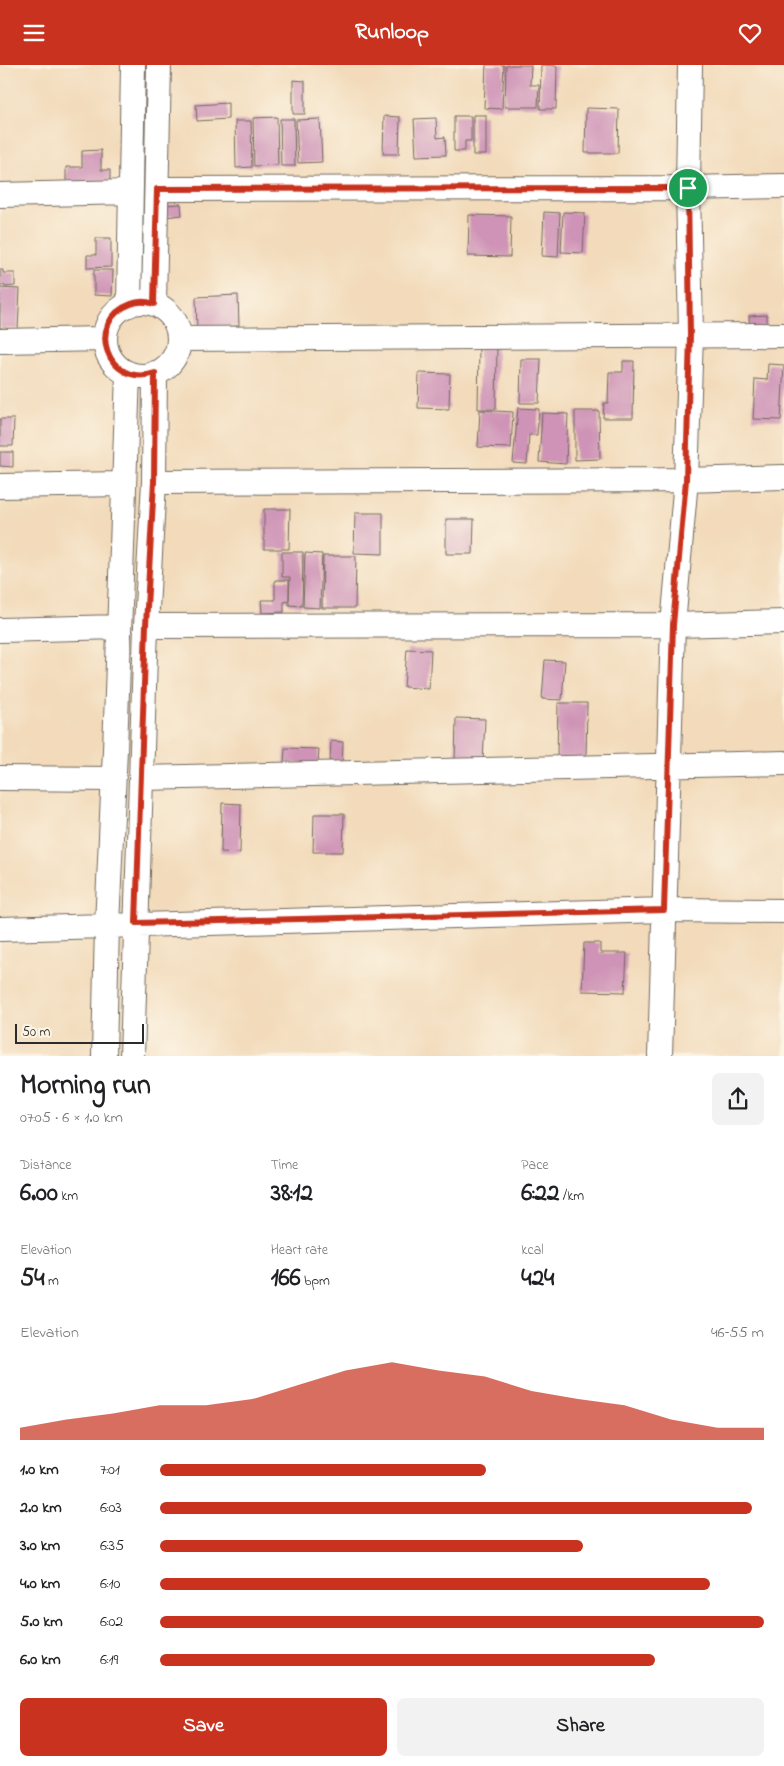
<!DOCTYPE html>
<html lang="en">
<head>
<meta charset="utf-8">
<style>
	:root { --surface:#fff; --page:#f2f2f2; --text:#202124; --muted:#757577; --accent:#c8321e }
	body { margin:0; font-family:"Indie Flower",sans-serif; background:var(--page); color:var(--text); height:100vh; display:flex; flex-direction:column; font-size:19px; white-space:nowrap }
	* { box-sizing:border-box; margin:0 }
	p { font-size:16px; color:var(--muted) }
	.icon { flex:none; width:28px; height:28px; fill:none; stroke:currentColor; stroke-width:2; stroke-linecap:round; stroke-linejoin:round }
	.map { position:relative; height:991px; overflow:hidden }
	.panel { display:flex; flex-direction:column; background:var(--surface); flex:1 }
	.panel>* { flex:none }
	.scale { position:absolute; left:15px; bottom:12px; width:129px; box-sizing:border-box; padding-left:5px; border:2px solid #2b2b2b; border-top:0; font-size:14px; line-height:18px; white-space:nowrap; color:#2b2b2b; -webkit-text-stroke:4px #fcf5e5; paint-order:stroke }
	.pin { position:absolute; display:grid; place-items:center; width:42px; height:42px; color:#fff; margin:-21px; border:2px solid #fff; border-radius:50%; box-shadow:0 1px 5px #0007 }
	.round { display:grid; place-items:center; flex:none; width:52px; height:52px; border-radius:8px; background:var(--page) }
	.head { display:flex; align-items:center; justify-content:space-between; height:85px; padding:0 20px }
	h1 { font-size:28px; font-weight:700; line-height:38px }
	.metrics { display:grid; grid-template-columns:repeat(3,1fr); gap:8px; height:85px; padding:5px 20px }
	.metrics div { display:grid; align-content:center }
	.metrics b { font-size:25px; font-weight:700 }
	.metrics small { font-size:14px; font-weight:400 }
	.metrics p { font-size:14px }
	.chart { height:140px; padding:10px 20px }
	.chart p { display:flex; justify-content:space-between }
	.chart svg { width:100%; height:90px; margin-top:5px; fill:var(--accent); opacity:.7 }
	.button { display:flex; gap:10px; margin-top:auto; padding:10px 20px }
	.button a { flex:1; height:58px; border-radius:8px; background:var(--accent); color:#fff; font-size:20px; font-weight:700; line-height:58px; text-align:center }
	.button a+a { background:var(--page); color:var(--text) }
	ul { padding:0 20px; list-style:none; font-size:16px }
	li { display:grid; grid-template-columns:80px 60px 1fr; align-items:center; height:38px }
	li i { height:12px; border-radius:6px; background:var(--accent) }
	header { display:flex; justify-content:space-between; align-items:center; height:65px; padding:0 20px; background:var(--accent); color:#fff; font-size:22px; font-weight:700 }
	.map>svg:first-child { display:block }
	.building { fill:#ce93b6 }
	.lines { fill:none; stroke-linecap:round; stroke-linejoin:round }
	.minor-casing { stroke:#71685d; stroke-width:26 }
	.minor { stroke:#fff; stroke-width:24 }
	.route-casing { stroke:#fff; stroke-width:10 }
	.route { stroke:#c8321e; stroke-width:6 }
</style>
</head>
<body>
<header><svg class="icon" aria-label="menu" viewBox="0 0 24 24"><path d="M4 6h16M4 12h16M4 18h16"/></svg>Runloop<svg class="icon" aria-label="heart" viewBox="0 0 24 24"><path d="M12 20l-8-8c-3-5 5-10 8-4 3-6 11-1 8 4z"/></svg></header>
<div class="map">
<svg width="784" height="991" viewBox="0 0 784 991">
	<rect width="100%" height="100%" fill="#fcf5e5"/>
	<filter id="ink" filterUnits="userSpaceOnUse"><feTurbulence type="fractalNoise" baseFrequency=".02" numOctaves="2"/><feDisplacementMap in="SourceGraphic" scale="10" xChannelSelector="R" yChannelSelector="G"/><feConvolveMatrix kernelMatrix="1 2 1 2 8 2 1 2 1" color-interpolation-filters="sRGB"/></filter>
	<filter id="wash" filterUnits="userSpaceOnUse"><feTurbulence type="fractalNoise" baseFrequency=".0096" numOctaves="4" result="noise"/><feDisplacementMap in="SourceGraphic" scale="20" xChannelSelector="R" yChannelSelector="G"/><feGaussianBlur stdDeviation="1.12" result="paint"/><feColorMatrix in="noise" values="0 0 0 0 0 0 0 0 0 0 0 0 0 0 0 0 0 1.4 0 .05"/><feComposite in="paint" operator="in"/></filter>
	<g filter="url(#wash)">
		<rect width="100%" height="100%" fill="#f2daba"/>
		<g id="blocks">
			<path class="building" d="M486,0H504L502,44L484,43Z
				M506,0H531L530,20H539L538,42H505Z
				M541,0L557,1L556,44H540Z
				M293,15L305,16V49H293Z
				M228,38V54L197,56L196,40Z
				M586,43L619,44L618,88H585Z
				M473,50H486V90H473Z
				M384,51L400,52L399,89H383Z
				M454,51H471V76H465V86H454Z
				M277,52L278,100L254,101L253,53Z
				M436,53L437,73L445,72L446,90L416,91L414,54Z
				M280,54H294L295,101H281Z
				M320,54L322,97L298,98L296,55Z
				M235,56H251L252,102L236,103Z
				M101,85V105H110V118L66,119V102H82V86Z
				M181,139L182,150L165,152L164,140Z
				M544,147L560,148L558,192L542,191Z
				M563,147L585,148L583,188L561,187Z
				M469,150L511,151L510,192L468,191Z
				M96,173H111V202L87,203V190H96Z
				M0,205H3V208H15V221L5,222L4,220H0Z
				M94,205H113L112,231L94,230Z
				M0,223L20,224L18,264L0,263Z
				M238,230L239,261L197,263L196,232Z
				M767,250V267L750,268L749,251Z
				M479,281H497L496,344H478Z
				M521,294H541L539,338H520Z
				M623,296H634L633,353H603L604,338H608L609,307H623Z
				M768,299L784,300L781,355L753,354L755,314L767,315Z
				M419,308L450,309L449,344L418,343Z
				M518,343L539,344L537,370H529L527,399L513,398Z
				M480,345L513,347L511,383L478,382Z
				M575,346H599L600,394L575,395Z
				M542,348L568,349L566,399L539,397Z
				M0,354H14L13,381H0Z
				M0,387H13V402L0,401Z
				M264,444H290L289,484H264Z
				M355,448H383V489L354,488Z
				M446,454H474L473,489H446Z
				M282,487H303L302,541L289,540V536L284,537V547L262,548L261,535H275V515H289V535L290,512H282Z
				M305,488L322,489L320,543L303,542Z
				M323,491H356L355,543H322Z
				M407,584L431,585L429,624L404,622Z
				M545,595L565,596L562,635L542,634Z
				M558,638H587L586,695L557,694Z
				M456,653L485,654L483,697L455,696Z
				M331,676L343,677L342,698H330Z
				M285,683L319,684L318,699L284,698Z
				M222,738L241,739L240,788L221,787Z
				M314,749H344L343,787H313Z
				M584,878H600V888H627L625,927L582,926Z"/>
		</g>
	</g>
	<g filter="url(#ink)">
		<use href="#blocks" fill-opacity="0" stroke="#71685d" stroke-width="1"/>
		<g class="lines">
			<g class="minor-casing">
				<path id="minor" d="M157,124L688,123L784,121
					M0,130L130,127
					M105 274a37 37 0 1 1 74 0a37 37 0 1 1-74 0Z
					M154,239L159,0
					M129,240L133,0
					M179,274L784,270
					M0,276L105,274
					M154,417L686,415L784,412
					M0,421L124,419
					M146,561L673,560L784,557
					M0,565L119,562
					M0,713L113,714
					M141,713L784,698
					M0,864L664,845L784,846
					M104,991L107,860L115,685L128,308
					M132,991L146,561L154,417L155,308
					M660,991L673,560L686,415L691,270L688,123L690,0"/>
			</g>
			<use href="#minor" class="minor"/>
		</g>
	</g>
	<g class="lines" filter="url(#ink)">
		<g class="route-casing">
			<path id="route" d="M688,123L690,270L686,415L673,560L664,845L136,858L146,560L154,417L155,308C107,324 84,256 131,239C138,236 146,236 154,239L157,124Z"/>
		</g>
		<use href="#route" class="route"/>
	</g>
</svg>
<div class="scale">50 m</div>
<div class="pin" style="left:688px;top:123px;background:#1e9e55"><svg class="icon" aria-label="arrive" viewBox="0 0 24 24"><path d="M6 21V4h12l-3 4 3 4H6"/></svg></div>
</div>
<section class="panel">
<div class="head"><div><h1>Morning run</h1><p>07:05 · 6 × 1.0 km</p></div><a class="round"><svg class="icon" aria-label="share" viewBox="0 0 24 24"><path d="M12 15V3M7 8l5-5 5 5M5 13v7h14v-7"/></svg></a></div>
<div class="metrics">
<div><p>Distance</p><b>6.00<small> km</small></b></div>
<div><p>Time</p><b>38:12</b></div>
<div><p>Pace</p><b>6:22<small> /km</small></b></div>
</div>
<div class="metrics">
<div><p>Elevation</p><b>54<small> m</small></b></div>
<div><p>Heart rate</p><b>166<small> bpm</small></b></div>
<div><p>kcal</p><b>424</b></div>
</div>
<div class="chart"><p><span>Elevation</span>46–55 m</p>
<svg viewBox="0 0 160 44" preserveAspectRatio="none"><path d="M0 44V38L10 34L20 31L30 27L40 27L50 24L60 17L70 10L80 6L90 10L100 13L110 20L120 24L130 27L140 34L150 38L160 38V44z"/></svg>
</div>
<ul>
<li><b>1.0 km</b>7:01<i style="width:54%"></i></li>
<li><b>2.0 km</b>6:03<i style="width:98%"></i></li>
<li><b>3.0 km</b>6:35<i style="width:70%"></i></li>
<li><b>4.0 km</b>6:10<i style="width:91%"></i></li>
<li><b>5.0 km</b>6:02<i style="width:100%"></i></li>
<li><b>6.0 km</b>6:19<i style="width:82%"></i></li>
</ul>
<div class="button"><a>Save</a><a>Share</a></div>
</section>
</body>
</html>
